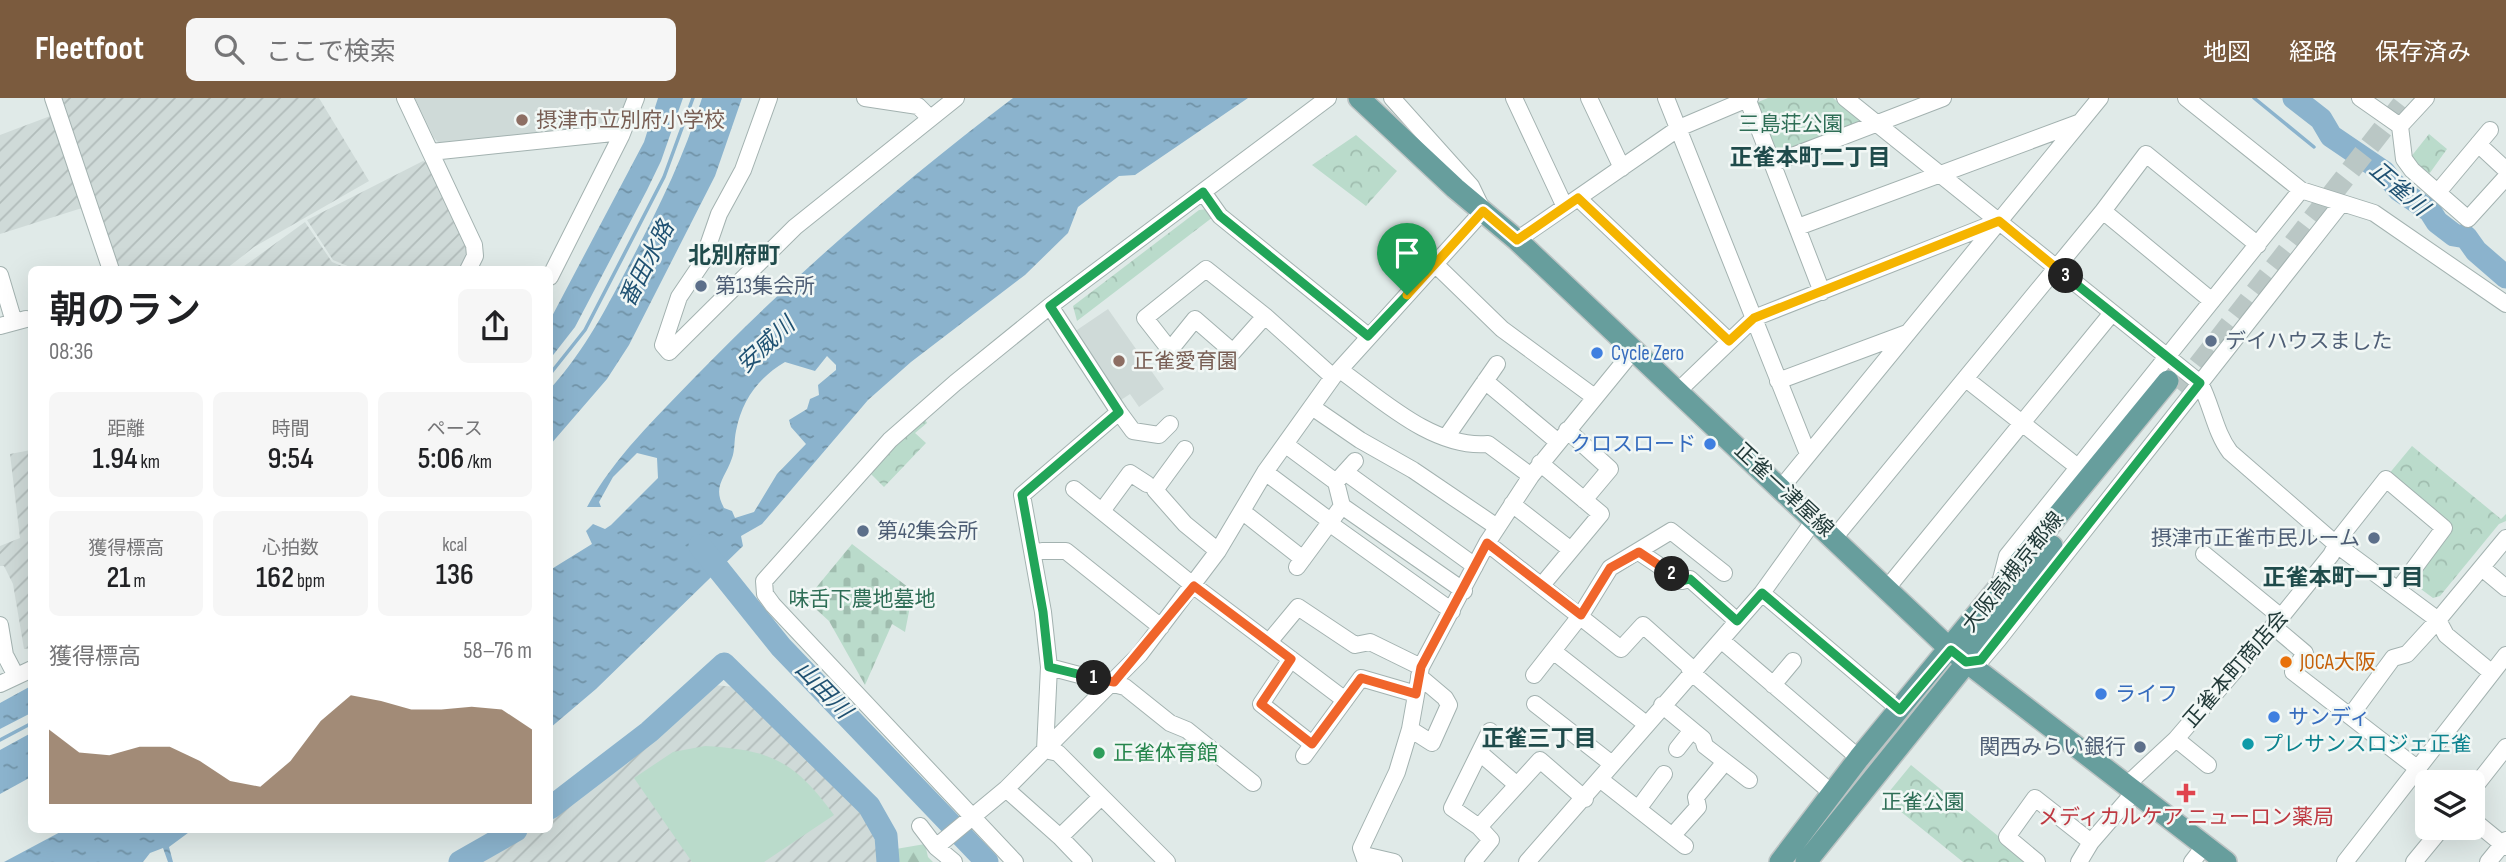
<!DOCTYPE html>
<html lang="ja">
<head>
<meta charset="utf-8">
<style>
	:root { --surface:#fff; --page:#f6f6f6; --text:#202124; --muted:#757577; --accent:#7b5b3e }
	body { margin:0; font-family:"Sofia Sans Condensed","Noto Sans JP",sans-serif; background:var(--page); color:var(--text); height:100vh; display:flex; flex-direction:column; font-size:26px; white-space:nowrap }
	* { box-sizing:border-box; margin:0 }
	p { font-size:23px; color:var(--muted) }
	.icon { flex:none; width:38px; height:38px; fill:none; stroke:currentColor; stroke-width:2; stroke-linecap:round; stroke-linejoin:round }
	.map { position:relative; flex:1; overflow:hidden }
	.sheet { position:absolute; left:28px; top:168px; width:525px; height:567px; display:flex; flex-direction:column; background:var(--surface); border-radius:10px; box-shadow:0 7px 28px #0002 }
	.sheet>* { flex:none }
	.buttons { position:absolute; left:2415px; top:672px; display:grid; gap:14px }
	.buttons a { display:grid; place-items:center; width:70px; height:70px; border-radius:10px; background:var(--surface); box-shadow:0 7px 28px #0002; font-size:35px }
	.pin { position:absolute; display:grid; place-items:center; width:60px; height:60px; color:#fff; margin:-72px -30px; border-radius:50% 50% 50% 0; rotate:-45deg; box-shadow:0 0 7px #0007 }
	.pin .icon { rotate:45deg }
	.km { position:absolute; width:35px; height:35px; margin:-18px; border-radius:50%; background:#222; color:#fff; font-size:19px; line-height:35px; text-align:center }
	.round { display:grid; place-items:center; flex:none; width:74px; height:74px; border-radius:10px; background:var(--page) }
	.summary { display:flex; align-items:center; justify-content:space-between; height:119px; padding:0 21px }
	h1 { font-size:38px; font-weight:600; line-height:52px }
	.stats { display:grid; grid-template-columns:repeat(3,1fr); gap:10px; height:119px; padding:7px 21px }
	.stats div { display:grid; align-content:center; border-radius:10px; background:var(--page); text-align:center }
	.stats b { font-size:30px; font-weight:600 }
	.stats small { font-size:19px; font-weight:400 }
	.stats p { font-size:19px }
	.chart { height:196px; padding:14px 21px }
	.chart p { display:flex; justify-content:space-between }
	.chart svg { width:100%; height:126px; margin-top:7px; fill:var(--accent); opacity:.7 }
	header { display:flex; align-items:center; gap:42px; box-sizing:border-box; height:98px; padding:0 35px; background:var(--accent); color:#fff }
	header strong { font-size:33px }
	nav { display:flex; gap:38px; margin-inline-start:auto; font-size:24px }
	.search { width:490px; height:63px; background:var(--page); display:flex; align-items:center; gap:18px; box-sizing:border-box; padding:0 24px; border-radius:10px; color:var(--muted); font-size:26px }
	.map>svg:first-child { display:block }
	.built { fill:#cfdad8 }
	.industrial { fill:url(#industrial-furrows) }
	.forest { fill:url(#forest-firs) }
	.cemetery { fill:url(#cemetery-stones) }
	.park { fill:url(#park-crowns) }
	.garden { fill:#badbcb }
	.water { fill:url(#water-ripples); fill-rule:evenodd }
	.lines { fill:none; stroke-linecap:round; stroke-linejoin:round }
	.stream { stroke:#8bb3cd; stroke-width:3.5 }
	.river { stroke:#8bb3cd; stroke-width:23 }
	.major-tunnel { stroke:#bac7c5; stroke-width:21; stroke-dasharray:21 10; stroke-linecap:butt }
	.minor-casing { stroke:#a3b2b0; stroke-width:18 }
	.major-casing { stroke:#bdc4c4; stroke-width:24 }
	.minor { stroke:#fff; stroke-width:16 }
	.major { stroke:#679e9d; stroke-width:21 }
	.split-1-casing { stroke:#fff; stroke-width:14 }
	.split-2-casing { stroke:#fff; stroke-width:14 }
	.split-3-casing { stroke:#fff; stroke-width:14 }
	.split-4-casing { stroke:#fff; stroke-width:14 }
	.split-1 { stroke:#22a559; stroke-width:9 }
	.split-2 { stroke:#f0652b; stroke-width:9 }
	.split-3 { stroke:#22a559; stroke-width:9 }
	.split-4 { stroke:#f5b400; stroke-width:9 }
	.education-dot { fill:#8d6e63; stroke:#f1f7f5; stroke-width:2.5 }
	.service-dot { fill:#5c6f8a; stroke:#f1f7f5; stroke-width:2.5 }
	.shop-dot { fill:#3f7fe0; stroke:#f1f7f5; stroke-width:2.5 }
	.food-dot { fill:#e8710a; stroke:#f1f7f5; stroke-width:2.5 }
	.culture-dot { fill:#0f9aa8; stroke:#f1f7f5; stroke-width:2.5 }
	.leisure-dot { fill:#2e9e5b; stroke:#f1f7f5; stroke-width:2.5 }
	.health-dot { fill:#e0444e; stroke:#f1f7f5; stroke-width:2.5 }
	.labels { text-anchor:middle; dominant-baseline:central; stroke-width:5; stroke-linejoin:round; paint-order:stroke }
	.education-label { font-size:21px; fill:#785e54; stroke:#f1f7f5; text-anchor:start }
	.park-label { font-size:21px; fill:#2e6e56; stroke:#f1f7f5 }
	.service-label { font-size:21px; fill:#4e5e75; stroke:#f1f7f5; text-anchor:start }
	.shop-label { font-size:21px; fill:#366cbe; stroke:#f1f7f5; text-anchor:start }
	.street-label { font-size:21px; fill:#223a39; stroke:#f1f7f5 }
	.food-label { font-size:21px; fill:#c56008; stroke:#f1f7f5; text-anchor:start }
	.culture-label { font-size:21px; fill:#0d838f; stroke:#f1f7f5; text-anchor:start }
	.leisure-label { font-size:21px; fill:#27864d; stroke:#f1f7f5; text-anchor:start }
	.health-label { font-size:21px; fill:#be3a42; stroke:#f1f7f5 }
	.neighbourhood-label { font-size:23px; font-weight:bold; fill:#1f4b4b; stroke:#f1f7f5 }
	.water-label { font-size:23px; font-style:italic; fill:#1f5172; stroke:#f1f7f5 }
</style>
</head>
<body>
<header>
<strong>Fleetfoot</strong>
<div class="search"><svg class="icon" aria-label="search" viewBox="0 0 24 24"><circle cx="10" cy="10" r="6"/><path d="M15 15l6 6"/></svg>ここで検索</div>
<nav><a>地図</a><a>経路</a><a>保存済み</a></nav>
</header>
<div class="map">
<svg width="2506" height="764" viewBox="0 0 2506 764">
	<defs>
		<pattern id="industrial-furrows" width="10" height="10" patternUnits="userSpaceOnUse" patternTransform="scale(1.75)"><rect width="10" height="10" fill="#cfdad8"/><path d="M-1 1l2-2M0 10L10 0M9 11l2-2" fill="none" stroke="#b1bcba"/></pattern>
		<pattern id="forest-firs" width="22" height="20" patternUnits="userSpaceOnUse" patternTransform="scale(1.75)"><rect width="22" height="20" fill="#badbcb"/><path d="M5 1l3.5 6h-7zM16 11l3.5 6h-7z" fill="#a0bdaf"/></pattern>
		<pattern id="cemetery-stones" width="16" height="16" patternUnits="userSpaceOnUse" patternTransform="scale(1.75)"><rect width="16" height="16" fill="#badbcb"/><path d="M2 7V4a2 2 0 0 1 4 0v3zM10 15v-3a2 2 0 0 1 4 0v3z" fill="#a0bdaf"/></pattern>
		<pattern id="park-crowns" width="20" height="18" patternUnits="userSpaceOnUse" patternTransform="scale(1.75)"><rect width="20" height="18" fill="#badbcb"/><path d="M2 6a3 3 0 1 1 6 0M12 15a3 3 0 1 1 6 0" fill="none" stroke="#a0bdaf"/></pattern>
		<pattern id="water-ripples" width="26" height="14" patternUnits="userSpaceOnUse" patternTransform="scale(1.75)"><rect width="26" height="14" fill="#8bb3cd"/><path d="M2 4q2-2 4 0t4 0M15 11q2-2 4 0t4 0" fill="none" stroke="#7193a7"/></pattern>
	</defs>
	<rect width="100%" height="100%" fill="#e0eae8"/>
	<path class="built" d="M415,0H628L624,15L613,28L440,46L434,40Z
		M1108,211L1164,291L1139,309L1130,296L1121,302L1074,234Z"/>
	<path class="industrial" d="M58,0H319L369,83L254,149L226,171H116Z
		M53,17L82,110L0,136V37Z
		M423,63L428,65L470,151L459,171H355L333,162L307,122Z
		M305,124L332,164L349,171H240Z
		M31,352L32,550L24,551L13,486L4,468H0V448L20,440L10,356Z
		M714,587L736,589L863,713L877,743L878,764H478L529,732H550V719L591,692Z"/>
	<path class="forest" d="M925,746L928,759L933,764H891L890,752Z"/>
	<path class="cemetery" d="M852,446L913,493L905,534L892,526L865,587L829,523L806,502Z"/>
	<path class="park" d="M1768,0H1833L1861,23V27L1777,59L1755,9L1758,4Z
		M2429,36L2447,51L2427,79L2410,60Z
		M1356,37L1397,73L1366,108L1312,67Z
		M1208,111L1213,119L1077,223L1073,208L1199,112Z
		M924,319L927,325L915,335L926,345L884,389L869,374Z
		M2412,348L2501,421L2506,416V423L2499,426L2440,498L2433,500L2410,483L2450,429L2388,377Z
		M1911,667L2030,764H1963L1884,700Z"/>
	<path class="garden" d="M705,648C772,652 794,663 834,717L764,764H692L634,680L673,654Z"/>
	<path class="water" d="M658,0H683L661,63L647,92L575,229L550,261V222L644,44Z
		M702,0H742L715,78L629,247L607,281L550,347V291C586,251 607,209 632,161C660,107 684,59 702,0Z
		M1013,0H1248L1135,77L1119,78L1078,109L1068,135L1025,177L911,264L868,302L762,426L741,438L743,448L596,591L550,630V472L592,446L586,433L593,426L605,431L611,427L658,380L657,360L637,355L613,379L599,404L601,409H587C615,358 656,320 696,278C795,176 900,86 1013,0ZM827,258L836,267V272L818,287L819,297L810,301L807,311L789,322L791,329L806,346L777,376L754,414L735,420L732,413L724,410C712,388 725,381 732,360C735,353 734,342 736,333C742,302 758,280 785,264L815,273Z
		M31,588V615L0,631V605Z
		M31,635V679L0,696V652Z
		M64,732H192L169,749L173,764H168L163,750L150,755L143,764H4Z"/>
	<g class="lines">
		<path class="stream" d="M2254,0L2314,49
			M550,276L585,232L664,79L693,0
			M0,642L32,625"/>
		<path class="river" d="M2294,0L2321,21L2331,38L2384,74L2399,92L2430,113L2437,124L2454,137L2466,139L2476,153L2506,179
			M700,448L781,549L987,764
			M550,710L649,634L724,566L869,708L886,738L888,764
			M460,764L516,732"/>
		<path class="major-tunnel" d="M2179,292L2407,0"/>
		<g class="minor-casing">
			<path id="minor" d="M53,0L111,172
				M405,0L474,147L475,158L468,172
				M769,0L743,72L719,116L702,165L679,199L663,247L669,254L795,129L956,0
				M865,0L918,8L930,20
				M1514,0L1565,109
				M1589,0L1622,70
				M1666,0L1808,356
				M1747,0L1822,194
				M1845,0L2200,285C2212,308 2215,334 2230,354L2337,447L2438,522L2506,440
				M2186,0L2301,92L2374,115L2506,206
				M2360,0L2400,28
				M2400,28L2404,61L2412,72L2468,121L2506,79
				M2400,28L2426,0
				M2478,46L2506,72
				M431,54L613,35L621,38
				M1774,65L1943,0
				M1203,94L1220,118L1368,238
				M2438,94L2490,32
				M1578,100L1729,243
				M2103,113L2212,203
				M1798,129L2078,25
				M1517,142L1679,30L1750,0
				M1435,166L1502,231L1593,298
				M0,177L14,224
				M550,179L621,38L636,0
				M1265,218L1233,254L1195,221L1170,252L1145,220L1206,171L1265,218L1333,279
				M0,228L26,221
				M1340,272C1382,302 1434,351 1488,346L1531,378
				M1966,281L2079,370
				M1485,283L1558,344
				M1778,283L1907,235
				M1677,294L1754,220L1997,124
				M1312,309L1360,342L1413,372L1497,429
				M1119,314L1133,333L1159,337L1170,326
				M1567,332L1610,371L1584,402
				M1447,338L1497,266
				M1286,347L1336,384
				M1185,351L1155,392L1185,426L1218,453
				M1540,365L1601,416L1542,487
				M1265,374L1325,419L1329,425L1452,513
				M1345,374L1475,468
				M1781,390L2100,0
				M1074,391L1194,488L1345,602
				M1512,406L1571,452
				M1342,408L1464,493
				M1102,413L1130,375L1147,386
				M1243,414L1303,461
				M1835,439L2103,113L2146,56L2258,147
				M1487,445L1621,551L1643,527L1688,567L1691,574L1833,696
				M1042,453H1066L1161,529
				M1639,454L1682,483L1690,481L1737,523
				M2204,456L2281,519
				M1297,469L1342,408L1336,384L1355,363
				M2482,470L2506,490
				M2000,485L2007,458L2301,92
				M1888,489L2112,215
				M1762,495L1900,612
				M0,527L5,557L16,578
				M2273,528L2305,555L2293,574L2413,667L2427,685
				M1721,542L1859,660
				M1269,544L1298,509L1355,547L1370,544L1421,569
				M1553,553L1646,626
				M1291,561L1261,606L1312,646
				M1967,564L1981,562L1998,542L2341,106
				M1049,569L1125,589L1170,625L1187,632L1253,685
				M1534,577L1581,517L1610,470L1671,433L1724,475
				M0,586L32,571
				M1773,587L1793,563
				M1535,606L1612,666
				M1662,607L1703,641L1705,648L1749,682
				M2351,617L2393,560L2407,556L2438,522L2446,537L2492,575
				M1410,631L1432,645L1449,607L1445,600L1419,578
				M1490,633L1452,710L1479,729L1540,662L1585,701
				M2176,641L2208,667
				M1677,651L1692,632
				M1045,652L1049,569L1043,514L1022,397L1119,314L1050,208
				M1045,652L1058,655L1167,764
				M1480,655L1517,687
				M1304,658L1361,580L1416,596
				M1601,682L1685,748
				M1006,691L1060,739L1101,699
				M2473,691L2506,649
				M1638,711L1664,676
				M2473,722L2506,749
				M920,728L936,749L954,764
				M1673,737L1698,709L1696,699L1725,664
				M1060,739L1084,764
				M936,749L1006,691L1140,556L1218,453L1265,374L1333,279L1483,113L1471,88L1392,0
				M1364,757L1394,764
				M1015,764L773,507L765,496L764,483L890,342L955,285L1050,208L1328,0
				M1366,764L1361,750L1397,674L1410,631L1421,569L1487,445L1531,378L1633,253
				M1473,764L1491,742L1479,729
				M1527,764L1762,495L1815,421
				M2037,764L2007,739L2035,700L2091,744
				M2079,764L2091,744L2130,699L2133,681L2176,641L2281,519L2331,457L2341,438L2386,381L2444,430L2398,492
				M2192,764L2205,747
				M2345,764L2506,557
				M2414,764L2442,730
				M2488,764L2506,742"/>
		</g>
		<g class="major-casing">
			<path id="major" d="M1359,0L1455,90L1517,142L1951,552L2226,764
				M1780,764L1859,660L2168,283
				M1806,764L1967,564L1980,541L2052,448"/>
		</g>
		<use href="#minor" class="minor"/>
		<use href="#major" class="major"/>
	</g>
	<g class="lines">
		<g class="split-1-casing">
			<path id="split-1" d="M1094,580L1049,569L1043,514L1022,397L1119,314L1050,208L1203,94L1220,118L1368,238L1407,197"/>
		</g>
		<g class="split-2-casing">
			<path id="split-2" d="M1094,580L1114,584L1194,488L1291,561L1261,606L1312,646L1361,580L1416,596L1421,569L1487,445L1581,517L1610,470L1639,454L1672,476"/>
		</g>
		<g class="split-3-casing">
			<path id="split-3" d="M1672,476L1682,483L1690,481L1737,523L1762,495L1900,612L1951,552L1966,564L1981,562L2200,285L2066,178"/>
		</g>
		<g class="split-4-casing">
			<path id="split-4" d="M1407,197L1483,113L1517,142L1578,100L1729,243L1754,220L1999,123L2066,178"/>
		</g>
		<use href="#split-1" class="split-1"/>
		<use href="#split-2" class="split-2"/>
		<use href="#split-3" class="split-3"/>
		<use href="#split-4" class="split-4"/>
	</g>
	<g class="education-dot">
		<circle cx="522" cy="22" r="7"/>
		<circle cx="1119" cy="263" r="7"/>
	</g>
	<g class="service-dot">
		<circle cx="701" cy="188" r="7"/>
		<circle cx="2211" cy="243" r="7"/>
		<circle cx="863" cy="433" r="7"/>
		<circle cx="2374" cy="440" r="7"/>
		<circle cx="2140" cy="649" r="7"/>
	</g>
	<g class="shop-dot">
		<circle cx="1597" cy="255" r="7"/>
		<circle cx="1710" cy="346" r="7"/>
		<circle cx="2101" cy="596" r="7"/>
		<circle cx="2274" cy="619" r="7"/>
	</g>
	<circle class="food-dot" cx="2286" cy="564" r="7"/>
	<circle class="culture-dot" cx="2248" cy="646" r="7"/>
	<circle class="leisure-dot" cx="1099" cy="655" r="7"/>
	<path class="health-dot" d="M2182.5 684.5h7v7h7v7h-7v7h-7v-7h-7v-7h7z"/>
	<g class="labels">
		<g class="education-label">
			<text x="536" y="22">摂津市立別府小学校</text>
			<text x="1133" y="263">正雀愛育園</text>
		</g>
		<g class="park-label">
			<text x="1791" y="26">三島荘公園</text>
			<text x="862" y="501">味舌下農地墓地</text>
			<text x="1923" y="704">正雀公園</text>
		</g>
		<g class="service-label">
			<text x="715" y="188">第13集会所</text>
			<text x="2225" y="243">デイハウスました</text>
			<text x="877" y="433">第42集会所</text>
			<text x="2360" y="440" text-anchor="end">摂津市正雀市民ルーム</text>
			<text x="2126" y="649" text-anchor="end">関西みらい銀行</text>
		</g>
		<g class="shop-label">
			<text x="1611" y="255">Cycle Zero</text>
			<text x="1696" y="346" text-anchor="end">クロスロード</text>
			<text x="2115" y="596">ライフ</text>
			<text x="2288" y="619">サンディ</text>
		</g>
		<g class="street-label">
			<text transform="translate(1784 392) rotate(43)">正雀一津屋線</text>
			<text transform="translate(2013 474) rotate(-51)">大阪高槻京都線</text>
			<text transform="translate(2236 571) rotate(-49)">正雀本町商店会</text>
		</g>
		<g class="food-label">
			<text x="2300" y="564">JOCA大阪</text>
		</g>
		<g class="culture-label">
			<text x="2262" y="646">プレサンスロジェ正雀</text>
		</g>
		<g class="leisure-label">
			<text x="1113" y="655">正雀体育館</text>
		</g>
		<g class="health-label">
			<text x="2186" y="719">メディカルケア ニューロン薬局</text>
		</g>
		<g class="neighbourhood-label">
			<text x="1810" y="60">正雀本町二丁目</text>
			<text x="734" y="158">北別府町</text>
			<text x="2343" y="480">正雀本町一丁目</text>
			<text x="1539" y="641">正雀三丁目</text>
		</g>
		<g class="water-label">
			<text transform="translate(2399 91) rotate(41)">正雀川</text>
			<text transform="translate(647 166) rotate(-63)">番田水路</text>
			<text transform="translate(766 247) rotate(-43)">安威川</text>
			<text transform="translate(823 592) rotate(46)">山田川</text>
		</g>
	</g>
</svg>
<div class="buttons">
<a><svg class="icon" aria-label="layers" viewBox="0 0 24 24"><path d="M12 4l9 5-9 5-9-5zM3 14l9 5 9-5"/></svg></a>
</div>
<div class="pin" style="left:1407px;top:197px;background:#1e9e55"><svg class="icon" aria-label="arrive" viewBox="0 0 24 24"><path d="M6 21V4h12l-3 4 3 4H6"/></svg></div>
<b class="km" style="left:1094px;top:580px">1</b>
<b class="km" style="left:1672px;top:476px">2</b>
<b class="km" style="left:2066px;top:178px">3</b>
<section class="sheet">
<div class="summary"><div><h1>朝のラン</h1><p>08:36</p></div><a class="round"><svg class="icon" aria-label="share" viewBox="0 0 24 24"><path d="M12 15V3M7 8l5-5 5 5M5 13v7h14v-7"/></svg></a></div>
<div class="stats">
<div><p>距離</p><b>1.94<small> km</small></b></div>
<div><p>時間</p><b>9:54</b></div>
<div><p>ペース</p><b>5:06<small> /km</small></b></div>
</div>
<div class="stats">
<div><p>獲得標高</p><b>21<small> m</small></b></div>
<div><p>心拍数</p><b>162<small> bpm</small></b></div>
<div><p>kcal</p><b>136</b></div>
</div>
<div class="chart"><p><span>獲得標高</span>58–76 m</p>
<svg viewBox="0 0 160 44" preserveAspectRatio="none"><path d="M0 44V18L10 26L20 27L30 24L40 24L50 29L60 36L70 38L80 29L90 15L100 6L110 8L120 11L130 11L140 10L150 11L160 18V44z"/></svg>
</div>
</section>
</div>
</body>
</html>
